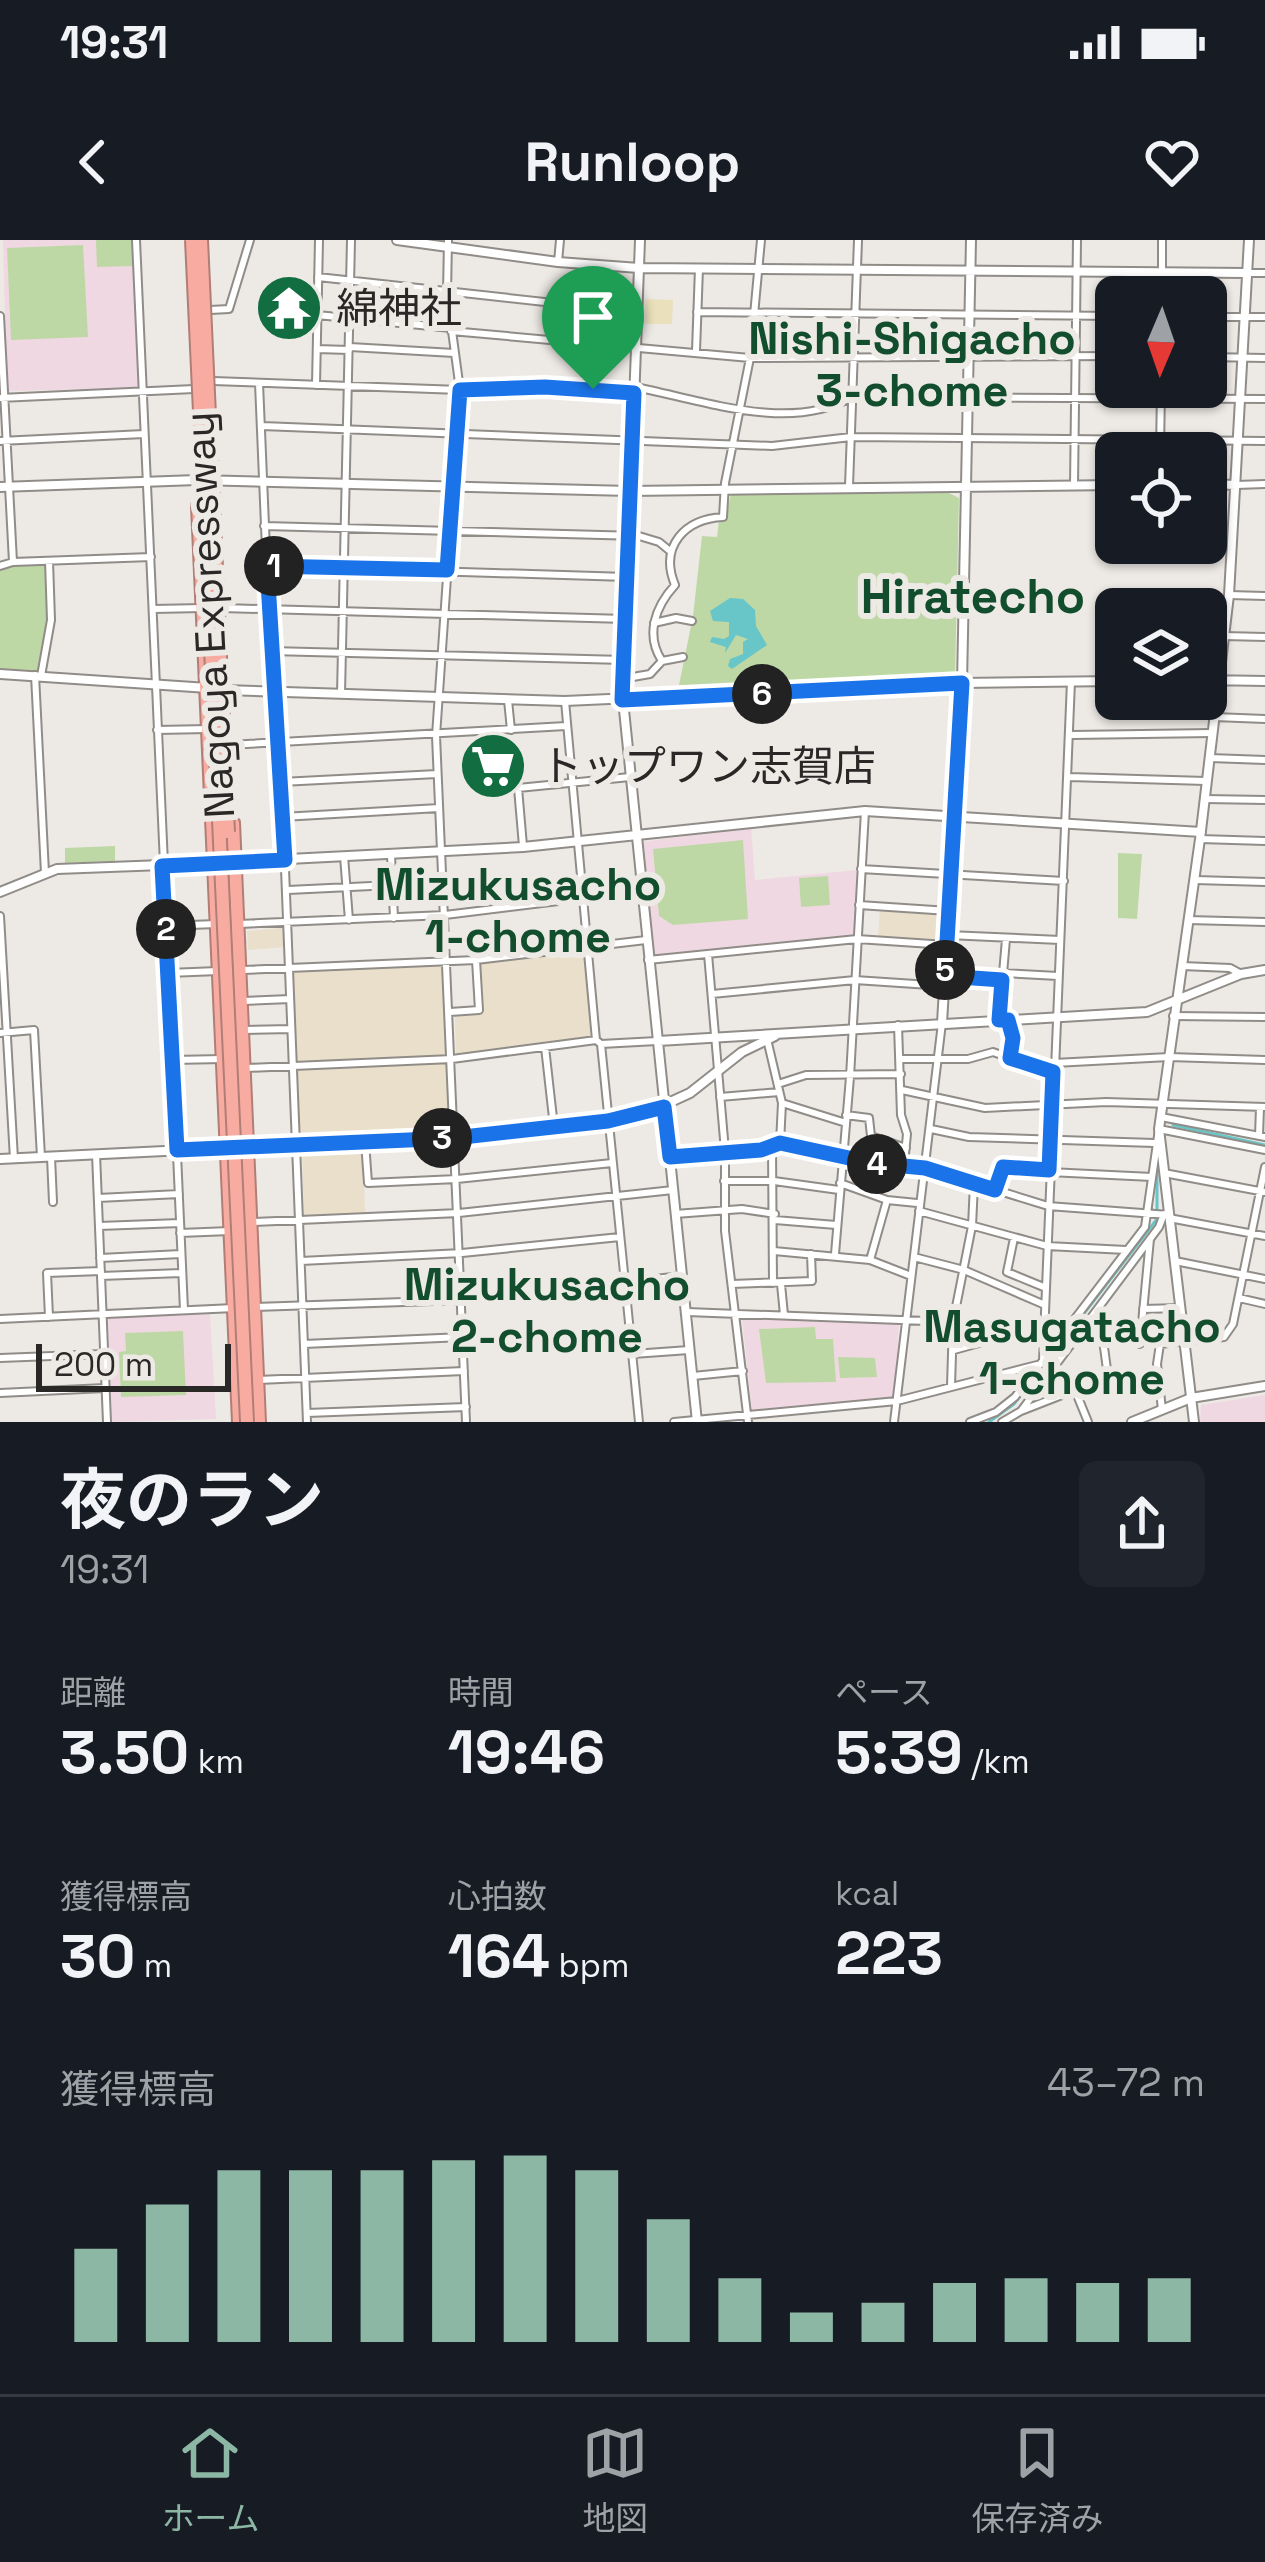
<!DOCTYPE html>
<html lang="ja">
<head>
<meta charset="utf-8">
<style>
	:root { --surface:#171b24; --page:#20242c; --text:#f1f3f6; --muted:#9ea1a6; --line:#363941; --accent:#8db7a5 }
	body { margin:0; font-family:"Space Grotesk","Noto Sans JP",sans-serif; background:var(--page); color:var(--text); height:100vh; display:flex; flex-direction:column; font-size:45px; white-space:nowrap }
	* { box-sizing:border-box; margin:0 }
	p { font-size:39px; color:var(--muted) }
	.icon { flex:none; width:66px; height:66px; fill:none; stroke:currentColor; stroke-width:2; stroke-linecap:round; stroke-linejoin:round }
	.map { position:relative; height:1182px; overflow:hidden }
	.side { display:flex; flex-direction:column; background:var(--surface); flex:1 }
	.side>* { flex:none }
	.needle { width:78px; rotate:182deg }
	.fabs { position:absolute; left:1095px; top:36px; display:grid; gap:24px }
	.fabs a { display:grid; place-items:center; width:132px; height:132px; border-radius:18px; background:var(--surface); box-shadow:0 3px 9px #0004; font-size:60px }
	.scale { position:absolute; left:36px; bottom:30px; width:195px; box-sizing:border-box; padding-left:12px; border:6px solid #2a2827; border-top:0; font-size:33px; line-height:42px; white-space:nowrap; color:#2a2827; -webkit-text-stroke:9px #ede9e5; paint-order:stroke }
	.pin { position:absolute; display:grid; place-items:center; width:102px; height:102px; color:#fff; margin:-123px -51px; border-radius:50% 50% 50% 0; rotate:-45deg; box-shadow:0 0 12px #0007 }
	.pin .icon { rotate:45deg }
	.km { position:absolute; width:60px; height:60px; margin:-30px; border-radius:50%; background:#222; color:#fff; font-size:33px; line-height:60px; text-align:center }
	.round { display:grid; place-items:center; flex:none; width:126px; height:126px; border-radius:18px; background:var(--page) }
	.overview { display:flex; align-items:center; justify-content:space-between; height:204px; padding:0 60px }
	h1 { font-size:66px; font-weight:700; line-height:90px }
	.figures { display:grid; grid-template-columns:repeat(3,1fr); gap:18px; height:204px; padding:12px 60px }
	.figures div { display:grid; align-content:center }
	.figures b { font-size:60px; font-weight:700 }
	.figures small { font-size:33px; font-weight:400 }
	.figures p { font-size:33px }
	.chart { height:336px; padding:24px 60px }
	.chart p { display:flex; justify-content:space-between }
	.chart svg { width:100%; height:216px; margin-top:12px; stroke:var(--accent); stroke-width:6 }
	.status { display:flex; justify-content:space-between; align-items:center; height:84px; padding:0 60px; background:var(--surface); direction:ltr }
	.status svg { height:33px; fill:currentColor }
	header { display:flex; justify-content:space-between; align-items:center; height:156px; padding:0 60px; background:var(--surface); font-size:54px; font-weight:700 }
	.tab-bar { display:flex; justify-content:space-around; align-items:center; height:168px; border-top:3px solid var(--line); background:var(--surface); font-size:33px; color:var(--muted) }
	.tab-bar a { display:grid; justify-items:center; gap:6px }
	.tab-bar .active { color:var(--accent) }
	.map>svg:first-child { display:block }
	.commercial { fill:#e9dfca }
	.education { fill:#f0d8e3 }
	.green { fill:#bed8a5 }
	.sand { fill:#eae0bb }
	.water { fill:#68c5c8 }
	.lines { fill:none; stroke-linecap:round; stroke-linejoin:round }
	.stream { stroke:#68c5c8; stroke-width:3 }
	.street-casing { stroke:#908c88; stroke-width:10 }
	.secondary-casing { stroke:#908c88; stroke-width:12 }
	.highway-casing { stroke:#b07e76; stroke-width:16 }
	.street { stroke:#fff; stroke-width:6 }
	.secondary { stroke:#fff; stroke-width:8 }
	.highway { stroke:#f8aca1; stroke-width:12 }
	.highway-bridge-casing { stroke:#b07e76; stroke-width:16; stroke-linecap:butt }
	.highway-bridge { stroke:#f8aca1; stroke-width:12 }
	.route-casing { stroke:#fff; stroke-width:24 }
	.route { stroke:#1a73e8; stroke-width:15 }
	.labels { text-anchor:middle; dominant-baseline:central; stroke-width:12; stroke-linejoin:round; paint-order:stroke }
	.poi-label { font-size:42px; fill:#2a2827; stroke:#ede9e5; text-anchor:start }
	.street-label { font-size:42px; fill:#2a2827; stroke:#ede9e5 }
	.neighbourhood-label { font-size:45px; font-weight:bold; fill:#124d2e; stroke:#ede9e5 }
	.quarter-label { font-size:48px; font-weight:bold; fill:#124d2e; stroke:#ede9e5 }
</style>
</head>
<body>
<div class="status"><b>19:31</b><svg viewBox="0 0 49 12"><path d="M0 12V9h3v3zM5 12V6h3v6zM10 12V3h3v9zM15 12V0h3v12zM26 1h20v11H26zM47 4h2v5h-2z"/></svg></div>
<header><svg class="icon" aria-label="back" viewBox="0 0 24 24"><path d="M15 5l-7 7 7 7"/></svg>Runloop<svg class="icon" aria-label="heart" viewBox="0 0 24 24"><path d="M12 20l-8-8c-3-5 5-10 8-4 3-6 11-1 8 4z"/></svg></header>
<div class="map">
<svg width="1265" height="1182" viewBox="0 0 1265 1182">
	<rect width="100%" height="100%" fill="#ede9e5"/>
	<path class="commercial" d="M880,668L943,672L941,699L878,697Z
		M282,688L284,707L248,710L247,691Z
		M589,711L593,797L456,814L455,776L484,771L480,723Z
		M443,725L447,817L296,821L293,732Z
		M449,822L454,892L300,897L296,830Z
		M363,908L365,974L304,977L302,910Z"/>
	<path class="education" d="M3,0H134L139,148L7,151Z
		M751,587L755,640L858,630L855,696L655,716L642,602Z
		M210,1074L216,1179L111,1182L108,1078Z
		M742,1077L899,1083L895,1158L752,1172Z
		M1265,1155V1182H1200L1201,1165Z"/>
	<path class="green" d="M96,0H132L134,26L97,27Z
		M83,5L88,97L11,100L7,8Z
		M949,253L959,258L955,435L678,450L693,376L702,296L717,297L719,280H725L731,254Z
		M45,324L47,379L37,432L0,429V331L13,326Z
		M743,600L748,679L673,685L659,676L653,609Z
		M115,606V621L65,623V608Z
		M1118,613L1142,614L1137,679L1118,678Z
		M828,636L830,665L801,667L799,638Z
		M815,1087L816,1099H833L836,1142L766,1143L759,1089Z
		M183,1091L186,1155L121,1157L119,1112L126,1111L125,1093Z
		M838,1117L875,1118L877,1137L840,1138Z"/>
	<path class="sand" d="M646,59L673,60L672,84H645Z"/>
	<path class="water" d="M730,358L743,359L755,370L756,386L767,405L732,429L728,426L730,419L743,414V402L748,399L736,395L725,413L726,407L710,402L712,397L724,399L729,396V382L713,381L710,371Z"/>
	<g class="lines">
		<path class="stream" d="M1173,885L1265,905
			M989,1182L1014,1164L1157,979V931"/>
		<g class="street-casing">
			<path id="street" d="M136,0L184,1070
				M448,0L447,54L460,150L436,496L466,1182
				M558,22L560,0
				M1247,33H1265
				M318,37L636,72
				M1162,57V0
				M210,70L229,69L250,0
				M697,72L1116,76
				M317,75L451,88
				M0,76L13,322
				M1206,77H1265
				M451,91L750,118L1116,116
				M350,107L454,113
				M317,109L349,110
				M696,111L699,28
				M1206,117L1265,118
				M213,141L460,150L545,147L634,153
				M259,143L272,452L280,503L307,1182
				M316,145L319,0
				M635,147C702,160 789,193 852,157L1265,159
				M0,158L194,149
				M262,186L772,206L851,197L1265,201
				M0,201L144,194
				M1160,213L1161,147
				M1236,245L1265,244
				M849,246L858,0
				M1074,246L1077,0
				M264,286L639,296L659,302L670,311
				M0,326L13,322L151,317
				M267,326L627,337
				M1229,355L1265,356
				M222,368L626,379
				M153,369L203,368
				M654,383L676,378L692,381
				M1224,396L1265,397
				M270,411L624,420
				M662,421L683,417
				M35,435L45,633
				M41,436L51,380L49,321
				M627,438L650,434L662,421C645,395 655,367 675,345C659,306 685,279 723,277L725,243L750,118L761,0
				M341,454L351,0
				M508,460L511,490
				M565,461L596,800L601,804L657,801
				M1214,477L1265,479
				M157,490L208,489
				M1072,495L1212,493
				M228,505L566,486
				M1210,518L1265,520
				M1069,537L1206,541
				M281,542L437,534
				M1205,559L1265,560
				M282,577L439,568
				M1200,599L1265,601
				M523,606L518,548L630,537
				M391,615L394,678
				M344,616L349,680
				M861,629L1064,641
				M1195,640L1265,642
				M288,650L392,645
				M859,665L949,671
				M0,676L14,919
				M1188,680L1265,682
				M239,684L445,675L640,651
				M165,686L216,684
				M948,695L1060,700
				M708,714L725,911V991L748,1182
				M648,720L857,699L947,705
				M1182,726L1230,728L1241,734
				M243,730L476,720L646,700
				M168,733L218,731
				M1003,733L1058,736
				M946,736L1002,740
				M712,754L855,740L945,746
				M242,761L290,759
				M450,772L479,770L476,720
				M1173,776L1265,777
				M999,780L1006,699
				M1008,780L1013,798L1010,818L1053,832
				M898,785L901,875L907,894L904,924
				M243,790L291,789
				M0,793L34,790L41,917
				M767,799L782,863L780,903L772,907L773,1043
				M601,804L639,1182
				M545,807L554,887
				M902,819H968L993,812L1010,818
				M173,820L222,819
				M1054,823L1169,817L1265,820
				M247,828L452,819L596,800
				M778,844L806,835L901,834
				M902,850L985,868L1106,862L1265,867
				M720,857L779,852
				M782,863L846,883
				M846,875L869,878L871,896L906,908
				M1161,877L1265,897
				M931,889L969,897L1154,903
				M1259,896L1260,867
				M365,902L368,943L457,939L612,923
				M780,903L872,923L925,928L1048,966L1169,975
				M96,914L107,1182
				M51,917L53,962
				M669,917L772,907
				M1049,932L1152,937
				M1164,933L1265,952
				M724,941H774L839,950
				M840,943L887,960L917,963
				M995,950L1003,927L1049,930
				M98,958L179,954
				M919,971L1047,1006L1126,1010
				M675,974L742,969L775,974
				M1169,978L1265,996
				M775,980L836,985
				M252,982L459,973L673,950
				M99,986L180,983
				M180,993L230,991
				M1014,998L1007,1032L1046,1048
				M774,1011L870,1020L911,1036
				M835,1014L850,837L865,571
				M914,1017L964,1030L1045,1065
				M100,1018L181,1014
				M870,1020L887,960
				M301,1021L462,1013L620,997
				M1175,1021L1265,1039
				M101,1036L181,1033
				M732,1044L812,1041L811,1014
				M781,1044L784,1075
				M1239,1058L1265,1064
				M255,1067L463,1060L682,1036
				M1143,1069L1181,1068
				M687,1072L953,1082
				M49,1077L47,1033L101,1031
				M0,1079L234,1068
				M304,1104L463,1097
				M1140,1104L1150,999
				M954,1110L1043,1085
				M633,1114L689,1110
				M0,1118L104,1114
				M1043,1121L1071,441
				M1054,1127L1075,1150L1088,1182
				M693,1136L743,1131
				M258,1140L464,1131
				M951,1146L953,1082L972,986L974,944
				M0,1153L105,1148
				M1162,1170L1157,1124L1160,1104L1224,1097L1233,1084L1265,927
				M1021,1171L1108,1137L1099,1070
				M307,1173L466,1167
				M674,1182L897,1161L1037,1125
				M894,1182L942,783
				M970,1182L996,1172L1015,1157L1145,987L1159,889L1265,910
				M1002,1182L1021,1171L1159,987L1164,974"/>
		</g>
		<g class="secondary-casing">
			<path id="secondary" d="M397,0L558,22L639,28L1247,33
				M640,0L623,460L697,1182
				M1206,244L1236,245
				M0,247L197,240L630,251L1116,245
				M0,434L208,448
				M1206,440L1265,441
				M223,450L565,461L962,443L1116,441
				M231,622L523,607L865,571L1201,592
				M0,652L57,629L216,623
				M942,783L962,443L971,0
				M658,801L1147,772L1241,734L1265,730
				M247,907L454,898L642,875L690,853L742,812L775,796
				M0,919L226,908
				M1132,1182L1191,1158L1265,1146
				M1194,1182L1159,889L1200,599L1229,355L1249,0"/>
		</g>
		<g class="highway-casing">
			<path id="highway" d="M198,266L239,1182
				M233,583L259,1182"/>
		</g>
		<use href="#street" class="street"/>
		<use href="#secondary" class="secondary"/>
		<use href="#highway" class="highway"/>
		<g class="highway-bridge-casing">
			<path id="highway-bridge" d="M192,0L247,1182
				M201,0L228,592"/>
		</g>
		<use href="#highway-bridge" class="highway-bridge"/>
	</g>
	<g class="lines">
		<g class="route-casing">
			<path id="route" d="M545,147L634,153L622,460L962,443L945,736L1002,740L999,780H1008L1013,798L1010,818L1053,832L1049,930L1003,927L995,950L925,928L872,923L780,903L761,910L670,917L664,867L608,881L454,898L177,910L162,626L285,620L267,326L447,330L460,150Z"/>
		</g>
		<use href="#route" class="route"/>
	</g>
	<defs>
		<g id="temple-disc" transform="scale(3.45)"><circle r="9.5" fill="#126d41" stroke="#ede9e5"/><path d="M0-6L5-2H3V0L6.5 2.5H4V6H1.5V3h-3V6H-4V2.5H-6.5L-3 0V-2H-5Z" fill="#fff"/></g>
		<g id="supermarket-disc" transform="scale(3.45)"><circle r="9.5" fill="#126d41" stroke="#ede9e5"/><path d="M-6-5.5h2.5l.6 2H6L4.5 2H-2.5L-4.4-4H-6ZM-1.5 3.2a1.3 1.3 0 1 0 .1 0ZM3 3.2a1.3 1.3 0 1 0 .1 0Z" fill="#fff"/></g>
	</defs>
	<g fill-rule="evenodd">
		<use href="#temple-disc" x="289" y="68"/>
		<use href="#supermarket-disc" x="493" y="526"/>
	</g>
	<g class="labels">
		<g class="poi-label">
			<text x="336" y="68">綿神社</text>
			<text x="540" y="526">トップワン志賀店</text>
		</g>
		<g class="street-label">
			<text transform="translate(209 375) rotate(-93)">Nagoya Expressway</text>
		</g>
		<g class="neighbourhood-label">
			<text x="912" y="98">Nishi-Shigacho<tspan x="912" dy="52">3-chome</tspan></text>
			<text x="518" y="644">Mizukusacho<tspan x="518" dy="52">1-chome</tspan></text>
			<text x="547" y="1044">Mizukusacho<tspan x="547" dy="52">2-chome</tspan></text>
			<text x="1072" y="1086">Masugatacho<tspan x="1072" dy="52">1-chome</tspan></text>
		</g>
		<g class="quarter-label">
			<text x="973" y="356">Hiratecho</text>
		</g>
	</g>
</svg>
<div class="fabs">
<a><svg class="needle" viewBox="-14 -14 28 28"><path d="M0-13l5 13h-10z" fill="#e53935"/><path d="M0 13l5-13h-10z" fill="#9ea1a6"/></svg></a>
<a><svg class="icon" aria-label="locate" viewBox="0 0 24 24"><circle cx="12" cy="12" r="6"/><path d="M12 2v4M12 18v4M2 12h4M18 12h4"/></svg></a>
<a><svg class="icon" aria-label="layers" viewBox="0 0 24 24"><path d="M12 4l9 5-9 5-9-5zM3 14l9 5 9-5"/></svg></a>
</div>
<div class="scale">200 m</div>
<div class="pin" style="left:593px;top:149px;background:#1e9e55"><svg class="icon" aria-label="arrive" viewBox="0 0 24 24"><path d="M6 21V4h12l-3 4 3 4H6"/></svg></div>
<b class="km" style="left:274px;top:326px">1</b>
<b class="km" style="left:166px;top:689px">2</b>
<b class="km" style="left:442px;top:898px">3</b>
<b class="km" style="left:877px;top:924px">4</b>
<b class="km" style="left:945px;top:730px">5</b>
<b class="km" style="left:762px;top:454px">6</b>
</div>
<section class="side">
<div class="overview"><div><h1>夜のラン</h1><p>19:31</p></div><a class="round"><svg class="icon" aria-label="share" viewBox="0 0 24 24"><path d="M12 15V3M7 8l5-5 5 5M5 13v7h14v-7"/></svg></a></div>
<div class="figures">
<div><p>距離</p><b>3.50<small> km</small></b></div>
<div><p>時間</p><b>19:46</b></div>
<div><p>ペース</p><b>5:39<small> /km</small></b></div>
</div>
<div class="figures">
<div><p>獲得標高</p><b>30<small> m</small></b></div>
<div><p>心拍数</p><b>164<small> bpm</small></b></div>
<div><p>kcal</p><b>223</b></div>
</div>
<div class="chart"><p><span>獲得標高</span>43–72 m</p>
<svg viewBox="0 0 160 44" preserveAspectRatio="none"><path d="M5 44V25M15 44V16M25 44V9M35 44V9M45 44V9M55 44V7M65 44V6M75 44V9M85 44V19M95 44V31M105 44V38M115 44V36M125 44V32M135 44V31M145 44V32M155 44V31"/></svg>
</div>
</section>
<nav class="tab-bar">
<a class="active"><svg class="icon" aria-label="home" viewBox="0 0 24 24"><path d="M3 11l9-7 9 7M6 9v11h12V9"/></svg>ホーム</a>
<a><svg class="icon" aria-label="map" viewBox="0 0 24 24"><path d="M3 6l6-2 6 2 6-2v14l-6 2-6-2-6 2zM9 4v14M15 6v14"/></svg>地図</a>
<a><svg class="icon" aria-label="saved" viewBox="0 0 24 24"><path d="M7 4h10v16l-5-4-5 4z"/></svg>保存済み</a>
</nav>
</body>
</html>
